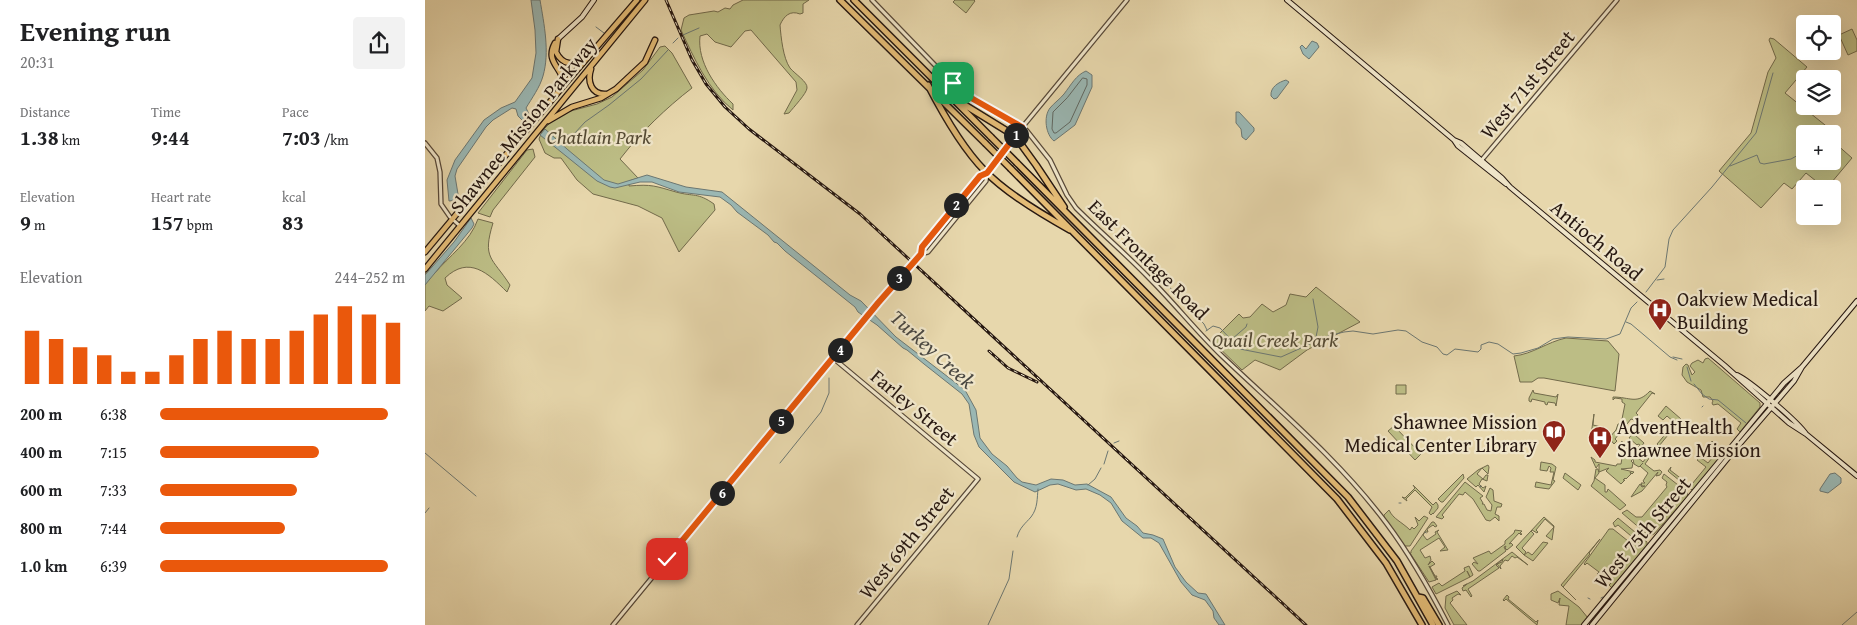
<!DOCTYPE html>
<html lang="en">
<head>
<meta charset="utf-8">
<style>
	:root { --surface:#fff; --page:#f2f2f2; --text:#202124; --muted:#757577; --accent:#ea580c }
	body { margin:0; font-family:"Gentium Book Plus",serif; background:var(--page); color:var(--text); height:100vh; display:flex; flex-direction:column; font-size:19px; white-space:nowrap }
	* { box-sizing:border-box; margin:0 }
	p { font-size:16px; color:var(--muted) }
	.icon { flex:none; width:28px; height:28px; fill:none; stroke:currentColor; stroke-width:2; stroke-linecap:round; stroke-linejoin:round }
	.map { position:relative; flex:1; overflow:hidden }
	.side { display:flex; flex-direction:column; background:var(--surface); width:425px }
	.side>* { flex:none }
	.buttons { position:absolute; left:1371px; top:15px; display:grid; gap:10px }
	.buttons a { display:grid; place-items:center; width:45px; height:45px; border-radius:5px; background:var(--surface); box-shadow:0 5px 20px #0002; font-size:25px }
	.pin { position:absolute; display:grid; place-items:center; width:42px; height:42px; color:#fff; margin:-21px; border-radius:10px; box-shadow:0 2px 8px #0006 }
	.km { position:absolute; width:25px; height:25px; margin:-12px; border-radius:50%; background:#222; color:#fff; font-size:14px; line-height:25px; text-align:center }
	.round { display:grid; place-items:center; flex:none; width:52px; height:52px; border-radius:5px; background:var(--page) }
	.head { display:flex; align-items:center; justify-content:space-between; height:85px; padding:0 20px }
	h1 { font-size:28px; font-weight:800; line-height:38px }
	.stats { display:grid; grid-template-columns:repeat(3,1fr); gap:8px; height:85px; padding:5px 20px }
	.stats div { display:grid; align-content:center }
	.stats b { font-size:21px; font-weight:800 }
	.stats small { font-size:14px; font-weight:400 }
	.stats p { font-size:14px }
	.chart { height:140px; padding:10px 20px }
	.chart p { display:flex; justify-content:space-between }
	.chart svg { width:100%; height:90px; margin-top:5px; stroke:var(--accent); stroke-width:6 }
	ul { padding:0 20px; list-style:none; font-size:16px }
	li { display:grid; grid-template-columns:80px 60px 1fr; align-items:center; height:38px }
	li i { height:12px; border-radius:6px; background:var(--accent) }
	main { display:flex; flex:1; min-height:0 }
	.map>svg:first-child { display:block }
	.green { fill:#bcbd85; stroke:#726a4b; fill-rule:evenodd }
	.water { fill:#9ab7b3; stroke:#6c7772 }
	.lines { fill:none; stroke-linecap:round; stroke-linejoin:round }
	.shore { stroke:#606862; stroke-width:1 }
	.stream { stroke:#6c7772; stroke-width:1 }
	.tertiary-casing { stroke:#574838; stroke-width:5.5 }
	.secondary-casing { stroke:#271811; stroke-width:6 }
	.trunk-casing { stroke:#271811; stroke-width:7 }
	.motorway-casing { stroke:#271811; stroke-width:8 }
	.tertiary { stroke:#efe5c9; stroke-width:3 }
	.secondary { stroke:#efe5c9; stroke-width:4 }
	.trunk { stroke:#e4bc76; stroke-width:4.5 }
	.motorway { stroke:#e4bc76; stroke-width:5 }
	.rail-casing { stroke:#271811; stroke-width:3 }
	.rail { stroke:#efe5c9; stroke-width:1; stroke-dasharray:4; stroke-linecap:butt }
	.motorway-bridge-casing { stroke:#271811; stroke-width:8; stroke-linecap:butt }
	.motorway-bridge { stroke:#e4bc76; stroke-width:5 }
	.route-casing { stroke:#fff; stroke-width:10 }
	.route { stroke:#ea580c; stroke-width:6 }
	.labels { text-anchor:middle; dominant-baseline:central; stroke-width:4.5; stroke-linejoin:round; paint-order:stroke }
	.street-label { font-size:20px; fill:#271811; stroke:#efe5c9 }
	.park-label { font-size:20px; font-style:italic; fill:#544a34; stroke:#efe5c9 }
	.poi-label { font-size:20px; fill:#271811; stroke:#efe5c9; text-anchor:start }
	.water-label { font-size:21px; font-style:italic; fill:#4a4842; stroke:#efe5c9 }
</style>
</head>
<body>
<main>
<section class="side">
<div class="head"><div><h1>Evening run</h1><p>20:31</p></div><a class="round"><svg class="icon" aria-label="share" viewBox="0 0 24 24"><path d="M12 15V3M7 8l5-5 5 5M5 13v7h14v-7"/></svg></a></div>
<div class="stats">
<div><p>Distance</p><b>1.38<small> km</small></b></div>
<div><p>Time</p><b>9:44</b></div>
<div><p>Pace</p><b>7:03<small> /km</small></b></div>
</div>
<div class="stats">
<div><p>Elevation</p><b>9<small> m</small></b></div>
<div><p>Heart rate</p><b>157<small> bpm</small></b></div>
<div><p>kcal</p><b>83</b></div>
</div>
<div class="chart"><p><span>Elevation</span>244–252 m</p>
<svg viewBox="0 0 160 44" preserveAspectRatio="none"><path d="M5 44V18M15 44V22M25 44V26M35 44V30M45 44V38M55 44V38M65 44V30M75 44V22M85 44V18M95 44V22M105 44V22M115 44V18M125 44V10M135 44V6M145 44V10M155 44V14"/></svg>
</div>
<ul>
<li><b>200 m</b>6:38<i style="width:93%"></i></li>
<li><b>400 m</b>7:15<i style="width:65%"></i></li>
<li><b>600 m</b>7:33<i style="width:56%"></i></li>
<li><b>800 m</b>7:44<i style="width:51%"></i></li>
<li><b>1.0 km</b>6:39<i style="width:93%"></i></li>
</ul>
</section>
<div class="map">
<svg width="1432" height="625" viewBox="0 0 1432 625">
	<rect width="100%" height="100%" fill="#e7d7ac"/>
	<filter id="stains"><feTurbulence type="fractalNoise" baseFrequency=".004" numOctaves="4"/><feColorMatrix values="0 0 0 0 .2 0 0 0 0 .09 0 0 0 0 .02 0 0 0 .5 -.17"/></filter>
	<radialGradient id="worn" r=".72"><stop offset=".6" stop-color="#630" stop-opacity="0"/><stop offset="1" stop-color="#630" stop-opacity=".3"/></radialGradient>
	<path class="green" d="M318,0H384L378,4V13L375,14C365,10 359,16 355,25C356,37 358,58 365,68C370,74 383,82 382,88C382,93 368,108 364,113L359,114L372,90L371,82L326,30L320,31L306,47L290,42L282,34L275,36C272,62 291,88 308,104V110C283,90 269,58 256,30L259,18L264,15L289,11L293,12L300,8L305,9L308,5Z
		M530,0H549L550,1L541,13L528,2Z
		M1427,29L1432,40V51L1423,55L1414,35Z
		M1345,38L1349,39L1382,67L1360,93L1415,137L1410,143L1427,158L1401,189L1381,173L1367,189L1359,183L1336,208L1294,171L1326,133L1343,72L1351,58L1344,40ZM1380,134H1408V161H1380Z
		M240,46L247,53L267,88C241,108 216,132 195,159L213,178L204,181V186C227,184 230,186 251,192C269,197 272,192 289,204L290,210L254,252L237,218L213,206L168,194L152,180L136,158H129L120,153L114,139L117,131L128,120L142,112L172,104L187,97L218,70L235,47Z
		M108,149L110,157L68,210L65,217L53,213L102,150Z
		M53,219L68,223C57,259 67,257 85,285L82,292C63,273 44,255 20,278L22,285L37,298L18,311L4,306L0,311V274L3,270L9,274C24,256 45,242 53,219Z
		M891,287L935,322L882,350L855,370L830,360L817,370L787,341L814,314L818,318L825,317L837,304L848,312L861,305L865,294L881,297Z
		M1141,338L1183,341L1194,354L1190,391L1119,378H1113L1107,382H1095L1089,356C1108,354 1122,342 1141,338Z
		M1283,358L1335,403V407L1315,432L1312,429L1316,423L1293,404L1288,405L1287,403L1288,401L1285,397H1278L1276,390L1262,382L1257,375L1258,367L1261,364L1263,365L1267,375L1270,372L1265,366L1267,363L1273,360L1278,363L1280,359Z
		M971,385H981V394H971Z
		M1108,390L1109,393L1131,397L1133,394L1131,406L1130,403L1123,402L1122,405L1120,404V402L1107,399L1106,402L1104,401V398Z
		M1225,391L1230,394L1227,393L1211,413L1213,415L1209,420L1206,419L1190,439L1192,441L1189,444L1184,438L1191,430L1193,424H1196L1200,404L1197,402V399L1190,398L1188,400V397C1205,397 1212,405 1225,391Z
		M1241,406L1256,419L1234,446L1232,444L1250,423L1242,416L1238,420L1233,416Z
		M1169,414L1168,425L1180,428L1178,437L1177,434L1167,433L1166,435Z
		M1216,423L1228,432V435L1217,427L1210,435L1219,443L1210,455L1218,462L1230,446L1232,447L1220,464L1229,471L1235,470L1237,472L1235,475L1231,476L1233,472L1217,491L1206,497L1215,484L1217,487L1220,486H1217L1216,483H1220L1218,481L1223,473L1215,466L1218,463L1214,467L1209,464L1208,459L1206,461L1208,463L1207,468L1196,469L1209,472L1207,474L1205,472L1206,474L1201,479L1200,478L1198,480H1200L1196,484L1181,471L1184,468L1174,472V464L1171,468L1166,457L1170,460V462L1191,466L1192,464H1196L1197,458L1205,457L1199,456L1200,452L1196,451L1197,449L1193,446L1197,441L1198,443L1197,445L1208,454L1215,445L1213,444L1212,445L1204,438Z
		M969,426L996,454L990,460L963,431Z
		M1287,441L1299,453L1290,466L1268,490L1265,489L1244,472L1243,471L1246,467L1245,470L1263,484L1265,482L1267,484L1281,467L1272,460L1275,457L1283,463L1292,452L1284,445Z
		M1116,462L1127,464L1131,467L1128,480L1130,481L1124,489L1110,487L1111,482L1126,485L1129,472H1125L1126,468L1124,466L1122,471L1115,470Z
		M1063,465L1064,467L1063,474L1057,468L1052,474L1058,479L1061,475H1063L1062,481L1057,479L1054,484L1058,488L1061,486L1059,492L1053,485L1051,487L1042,479L1053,470Z
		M1171,469H1173L1174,473L1170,478L1180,485V492H1182L1183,489L1201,505L1195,510L1166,486L1169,481Z
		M1140,473L1156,485L1153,490L1138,478Z
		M1038,474L1039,478L1018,502H1016L1013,499Z
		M1239,474L1262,492L1263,496L1229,534L1224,536L1197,513L1202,510L1211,517H1217L1242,487L1241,485L1242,482L1237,478Z
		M1040,482L1058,496L1055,498L1058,503L1057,504H1059L1062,510L1066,511L1067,505L1061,497L1065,488L1068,490L1069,501L1077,504L1076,507H1072L1070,514L1074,516V521L1070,517L1065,521L1061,520L1048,499L1040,492L1038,495L1034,494L1017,515L1019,517L1017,519L1011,517Z
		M988,485L1008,505L1011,502L1013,505V508L1008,514V513L1006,515L1004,513L1007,507L990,490L981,499L982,501L977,497L980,498L990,488Z
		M964,510C968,519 977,522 985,530L987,527L989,529L993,525L990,517L994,521L999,516L1003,518L985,546H979L959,518V515Z
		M1119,517L1129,526L1127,540L1121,536L1129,527L1120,519L1111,530L1113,532L1112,533L1107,530L1106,531L1109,534L1097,548L1101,552L1099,555L1091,547Z
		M1193,518L1222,542V547L1168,611L1187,588L1184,585L1186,583L1175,573L1172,574L1174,572L1162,563L1160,565L1159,564L1184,529H1188L1208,545L1212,541L1193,525L1190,527L1188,523Z
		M1007,522H1009L1012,526L1010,527L1008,525L1002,529L1003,532H1000L998,535L1002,540L1011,534L1010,532L1014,530L1012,532L1023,550L1015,551L1020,547L1014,538L995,550L1000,558L1005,556L1006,560L1003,565L1007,561L1010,564L1005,567L1010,576H1012L1011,578L1013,579L1012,580L1004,566L1011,580L1004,582L985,553H986V551C993,542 999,532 1007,522Z
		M1090,530L1097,531L1095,533L1097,534L1096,535L1094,533L1084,544L1086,543L1088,545L1082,550L1080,548L1081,546L1079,547L1081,551L1055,571H1053L1047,564L1049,562L1053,564L1048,558L1064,551L1066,554L1080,544V541L1089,533Z
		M1175,539L1164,553L1165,554L1138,587L1151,600L1136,585Z
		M1118,542L1123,543L1108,561L1099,555L1103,552L1107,555L1108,554Z
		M1087,552L1103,565L1092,557L1090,558L1087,556L1083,561L1080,560L1075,566L1076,569L1072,564L1077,562L1078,559L1071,565L1074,568L1043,589L1047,596L1046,597L1041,590L1038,591L1037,588L1042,584L1038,586L1048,581Z
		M1044,566L1048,575L1045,577L1042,571L1045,577L1011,594L1007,587L1014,583L1017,586L1040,571L1039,568Z
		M1032,591L1036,595L1033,594L1027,598L1028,600L1025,603L1042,625H1029L1020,608L1021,596Z
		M1133,591L1154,607L1163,618L1156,625H1141L1144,606L1134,605L1135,598L1133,603L1126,600V594Z
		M1082,595L1084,597L1083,599L1111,622L1113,620L1112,625L1081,599L1079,601L1078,600Z"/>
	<path class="water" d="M106,0H115C119,24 125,52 118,76C115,87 107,98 101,108L105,116L100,123L93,116L91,109L87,108L68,120L61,127L32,169L30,176L34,200L24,201L22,180L30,160L59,120L76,108L90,102L107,78L111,53L110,30Z
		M887,41L892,43L894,47L884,59L878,54L875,47L877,45L881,49Z
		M661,71L667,75V87L650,125L629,141C621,135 618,117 625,108C629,103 635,99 639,94C646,85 651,75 661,71Z
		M861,80L864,82L852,98L849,99L846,96C845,87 854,82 861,80Z
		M811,112H814L829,128V131L821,140L817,137L816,129L811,123Z
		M120,129L142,149L179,180L193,184L222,175L261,187L297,192L425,295L436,301L471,337L540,390L551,410L555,438L567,454L582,466L592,478L597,482L611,485L626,479L638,480L650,485L662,484L686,497L701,518L712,526L718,533L728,535L738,539L750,567L761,582L773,593L781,594L800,625H794L789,618L788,611L780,600L767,595L756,582L734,543L726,538H718L697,521L686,503L675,495L661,489L651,490L633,484L625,485L610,492L589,482L554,447L549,435L544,404L537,394L499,364L482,350L478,348L452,325L433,312L430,307L360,251L352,243L349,242L343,235L312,212L306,205L295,197L254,192L227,182H215L190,188L185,187L172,181L115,135Z
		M46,218L49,224L47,228L0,285V275L29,242Z
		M1410,473L1416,478V483L1403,493L1395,491V489L1405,474Z"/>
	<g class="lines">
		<path class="shore" d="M658,78L662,79V85L645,122L631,133H629L627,129L628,112L642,98Z"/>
		<path class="stream" d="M171,27L179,33
			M258,35L274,28
			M248,43L253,38
			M125,134L132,136L149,134L160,122L184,105L216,79L243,50
			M1388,161L1396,168
			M1305,166L1332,155L1335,163L1339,164L1366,159L1375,154L1380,155
			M717,265L727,268
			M735,277L779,324L782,330
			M1232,280L1239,279
			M1221,292L1240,267L1244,239L1248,230L1287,187L1331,133L1348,73
			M888,299L893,327L890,342
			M1201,322L1206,324L1245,357L1252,360
			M781,331L788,326L795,328L815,349L856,357L903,336L919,332L928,331L948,334L973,330L981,331L997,342L1012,347L1018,354L1022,355L1030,349L1053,352L1056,349V345L1064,342L1073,344L1088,354L1096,353L1113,348L1128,339L1143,337L1181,339L1195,334L1206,308L1212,302
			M807,339L821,327L822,324
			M1248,357L1257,359
			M1262,367L1266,381
			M1269,384L1277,394L1284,399L1293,400L1321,423
			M1277,407L1278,406
			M1264,423L1265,422
			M689,443L694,441
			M1196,451L1198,446
			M0,453L51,496
			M355,463L396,412L404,393V378
			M679,464L683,451
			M663,485L670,479L676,468
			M1055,487L1056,486
			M974,503H976
			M0,513L4,508
			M1000,532L1001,533
			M592,537C595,527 600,524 606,517C613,508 612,498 613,489
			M1210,542L1211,540
			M1163,598L1165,599
			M1176,598L1178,597
			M563,625L584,579L588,551
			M1417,625L1432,612"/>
		<g class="tertiary-casing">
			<path id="tertiary" d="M447,0L533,89L555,104L591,122L602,131L625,160L642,195L651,208C675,232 701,254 725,279C750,304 772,332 797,356C854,410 915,461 962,524C986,556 1005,590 1023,625
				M0,143L12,158L15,172L16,204L25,217L35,226
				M1055,162L1192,0
				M496,254L497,247L555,177L562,173L590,136L702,0
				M408,358L553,479L432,625
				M188,625L453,303L496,254L503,252L561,181L562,174"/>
		</g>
		<g class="secondary-casing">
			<path id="secondary" d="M862,0L1029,140L1033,146L1081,184
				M133,39L157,17L169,0
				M1029,140L1036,143L1077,178L1085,187L1299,365L1364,423L1381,434
				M1312,375C1325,381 1372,421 1381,434L1432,476
				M1159,625L1359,383L1377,367L1432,301
				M1167,625L1307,453L1369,381L1377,367"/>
		</g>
		<g class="trunk-casing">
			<path id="trunk" d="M133,39L131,52C138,66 148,65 161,59
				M130,43C119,63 139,68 139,85
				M166,69C162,81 166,95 181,94
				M123,121L147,107L176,98L191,89L220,62L230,40
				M0,252L139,85L212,0
				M0,269L220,0"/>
		</g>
		<g class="motorway-casing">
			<path id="motorway" d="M415,0L560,143
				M429,0L566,137
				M503,85C518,114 537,148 560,171C581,193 618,215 645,230
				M530,99L590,136L611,165L639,207
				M592,163L923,497L972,561L1008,625
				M586,169L912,499L961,563L997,625
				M993,597L998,598L1014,625"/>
		</g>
		<use href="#tertiary" class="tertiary"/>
		<use href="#secondary" class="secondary"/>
		<use href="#trunk" class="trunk"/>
		<use href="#motorway" class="motorway"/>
		<g class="rail-casing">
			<path id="rail" d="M241,0L267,60L281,84L300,107L324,129L435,214L881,625
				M564,351L583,368L612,382"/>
		</g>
		<use href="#rail" class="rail"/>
		<g class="motorway-bridge-casing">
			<path id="motorway-bridge" d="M566,137L592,163
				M560,143L586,169"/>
		</g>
		<use href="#motorway-bridge" class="motorway-bridge"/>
	</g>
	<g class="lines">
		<g class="route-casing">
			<path id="route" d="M242,559L453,303L496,254L497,247L555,176L562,173L597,127L548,99L528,83"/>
		</g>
		<use href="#route" class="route"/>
	</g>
	<defs>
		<g id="hospital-pin" transform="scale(1.25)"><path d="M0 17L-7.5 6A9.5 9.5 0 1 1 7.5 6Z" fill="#8f2418" stroke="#efe5c9"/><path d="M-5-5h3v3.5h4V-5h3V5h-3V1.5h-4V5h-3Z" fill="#fff"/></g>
		<g id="library-pin" transform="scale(1.25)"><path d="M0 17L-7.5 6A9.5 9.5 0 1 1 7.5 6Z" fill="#8f2418" stroke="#efe5c9"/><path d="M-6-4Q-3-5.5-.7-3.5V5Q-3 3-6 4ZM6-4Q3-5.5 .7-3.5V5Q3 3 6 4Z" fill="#fff"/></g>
	</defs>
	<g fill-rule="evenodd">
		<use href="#hospital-pin" x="1235" y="310"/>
		<use href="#library-pin" x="1129" y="432"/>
		<use href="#hospital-pin" x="1175" y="438"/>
	</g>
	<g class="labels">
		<g class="street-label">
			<text transform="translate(1102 84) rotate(-50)">West 71st Street</text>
			<text transform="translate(98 125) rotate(-51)">Shawnee Mission Parkway</text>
			<text transform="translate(1172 240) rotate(40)">Antioch Road</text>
			<text transform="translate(724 259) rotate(45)">East Frontage Road</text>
			<text transform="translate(490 407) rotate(40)">Farley Street</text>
			<text transform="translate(1217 532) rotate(-50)">West 75th Street</text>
			<text transform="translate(481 542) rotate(-51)">West 69th Street</text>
		</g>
		<g class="park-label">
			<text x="174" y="136">Chatlain Park</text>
			<text x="850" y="339">Quail Creek Park</text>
		</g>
		<g class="poi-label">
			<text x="1252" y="298">Oakview Medical<tspan x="1252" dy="23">Building</tspan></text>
			<text x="1112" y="421" text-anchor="end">Shawnee Mission<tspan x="1112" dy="23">Medical Center Library</tspan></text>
			<text x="1192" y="426">AdventHealth<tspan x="1192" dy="23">Shawnee Mission</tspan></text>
		</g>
		<g class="water-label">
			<text transform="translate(508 349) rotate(42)">Turkey Creek</text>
		</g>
	</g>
	<rect width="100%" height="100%" filter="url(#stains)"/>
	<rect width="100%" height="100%" fill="url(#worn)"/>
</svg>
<div class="buttons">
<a><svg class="icon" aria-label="locate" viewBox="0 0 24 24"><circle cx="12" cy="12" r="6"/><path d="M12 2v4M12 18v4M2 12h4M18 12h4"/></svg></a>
<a><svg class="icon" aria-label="layers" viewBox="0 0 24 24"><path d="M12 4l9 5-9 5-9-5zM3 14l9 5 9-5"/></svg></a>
<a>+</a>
<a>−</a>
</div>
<div class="pin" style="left:528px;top:83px;background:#1e9e55"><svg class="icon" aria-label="arrive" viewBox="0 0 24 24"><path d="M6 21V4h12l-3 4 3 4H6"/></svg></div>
<div class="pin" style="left:242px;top:559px;background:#d93025"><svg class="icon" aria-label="check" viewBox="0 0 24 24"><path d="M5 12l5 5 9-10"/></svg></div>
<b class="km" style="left:591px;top:135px">1</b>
<b class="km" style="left:531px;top:205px">2</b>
<b class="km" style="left:474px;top:278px">3</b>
<b class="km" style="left:415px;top:350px">4</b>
<b class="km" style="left:356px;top:421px">5</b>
<b class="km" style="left:297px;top:493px">6</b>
</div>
</main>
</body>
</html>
